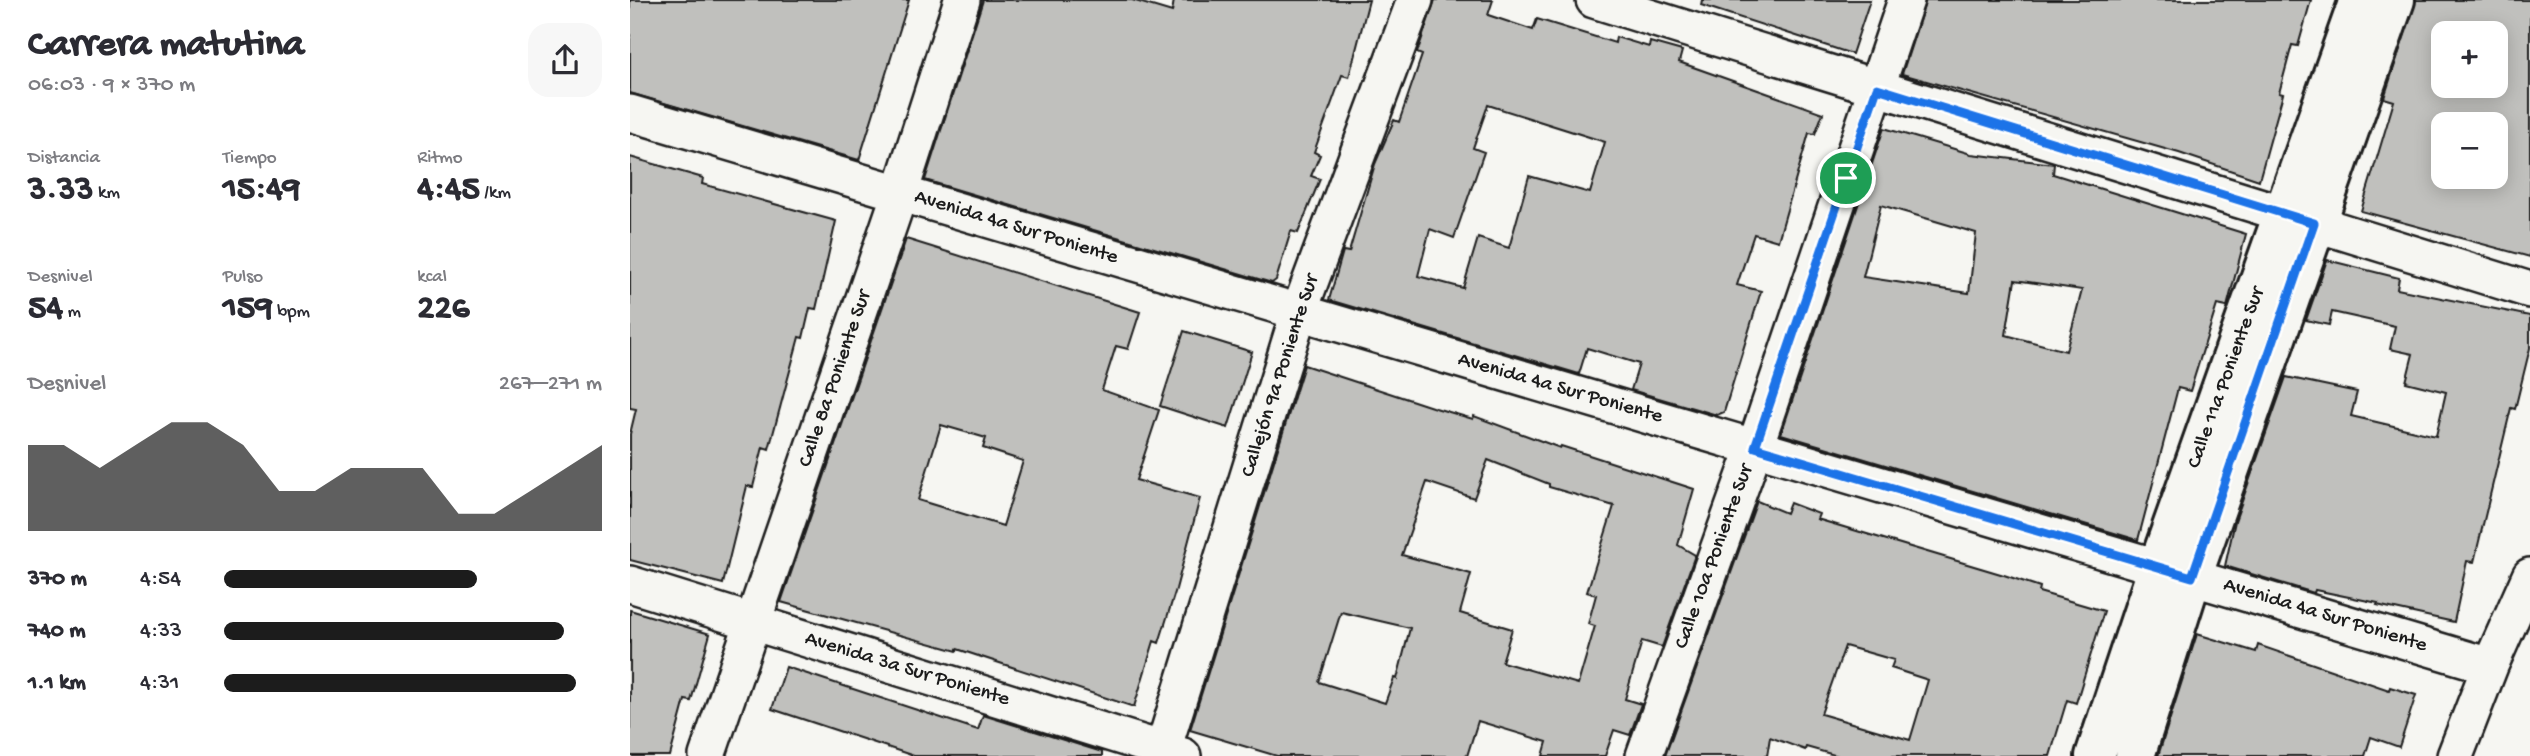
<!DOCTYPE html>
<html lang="es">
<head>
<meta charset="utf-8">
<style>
	:root { --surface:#fff; --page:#f7f7f7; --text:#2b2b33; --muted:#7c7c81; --accent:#1c1c1c }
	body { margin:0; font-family:"Gochi Hand",sans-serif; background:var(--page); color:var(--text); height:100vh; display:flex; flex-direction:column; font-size:26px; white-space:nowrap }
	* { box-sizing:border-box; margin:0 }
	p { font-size:23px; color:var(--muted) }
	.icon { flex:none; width:38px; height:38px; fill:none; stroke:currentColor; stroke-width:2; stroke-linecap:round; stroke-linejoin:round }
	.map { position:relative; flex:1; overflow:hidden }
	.sheet { display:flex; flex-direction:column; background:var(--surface); width:630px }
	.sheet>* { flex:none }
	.tools { position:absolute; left:1801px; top:21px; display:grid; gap:14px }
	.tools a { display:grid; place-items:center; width:77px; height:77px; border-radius:14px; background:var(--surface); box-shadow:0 4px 18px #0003; font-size:35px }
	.pin { position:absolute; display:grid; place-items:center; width:60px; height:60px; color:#fff; margin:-30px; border:4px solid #fff; border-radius:50%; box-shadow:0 2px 7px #0007 }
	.round { display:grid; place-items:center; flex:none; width:74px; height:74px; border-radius:21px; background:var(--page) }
	.headline { display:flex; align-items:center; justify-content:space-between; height:119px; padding:0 28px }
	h1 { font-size:38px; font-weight:700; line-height:52px }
	.figures { display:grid; grid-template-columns:repeat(3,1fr); gap:10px; height:119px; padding:7px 28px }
	.figures div { display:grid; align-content:center }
	.figures b { font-size:35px; font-weight:700 }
	.figures small { font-size:19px; font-weight:400 }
	.figures p { font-size:19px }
	.chart { height:196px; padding:14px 28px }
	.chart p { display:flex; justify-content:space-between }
	.chart svg { width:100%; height:126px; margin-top:7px; fill:var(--accent); opacity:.7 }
	ul { padding:0 28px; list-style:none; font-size:23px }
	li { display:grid; grid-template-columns:112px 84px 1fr; align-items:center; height:52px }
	li i { height:18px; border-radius:9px; background:var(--accent) }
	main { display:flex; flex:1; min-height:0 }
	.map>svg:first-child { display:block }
	.building { fill:#c0c0bd; stroke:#1c1c1c; stroke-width:2; fill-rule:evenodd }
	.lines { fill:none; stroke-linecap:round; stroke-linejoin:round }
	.minor-casing { stroke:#1c1c1c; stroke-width:40 }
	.major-casing { stroke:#1c1c1c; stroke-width:44 }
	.minor { stroke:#f6f6f2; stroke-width:35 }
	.major { stroke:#f6f6f2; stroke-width:38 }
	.route-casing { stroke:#fff; stroke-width:14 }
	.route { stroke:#1a73e8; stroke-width:9 }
	.labels { text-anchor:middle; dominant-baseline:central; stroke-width:5; stroke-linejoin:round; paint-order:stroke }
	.street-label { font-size:21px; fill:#1c1c1c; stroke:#f6f6f2 }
</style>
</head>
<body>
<main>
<section class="sheet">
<div class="headline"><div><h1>Carrera matutina</h1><p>06:03 · 9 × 370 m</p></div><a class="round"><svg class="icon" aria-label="share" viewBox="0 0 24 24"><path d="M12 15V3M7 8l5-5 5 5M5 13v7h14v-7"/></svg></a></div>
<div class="figures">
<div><p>Distancia</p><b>3.33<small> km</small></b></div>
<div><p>Tiempo</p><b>15:49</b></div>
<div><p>Ritmo</p><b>4:45<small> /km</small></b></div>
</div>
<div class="figures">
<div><p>Desnivel</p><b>54<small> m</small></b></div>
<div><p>Pulso</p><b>159<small> bpm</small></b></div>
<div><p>kcal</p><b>226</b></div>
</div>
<div class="chart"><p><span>Desnivel</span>267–271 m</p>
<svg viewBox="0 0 160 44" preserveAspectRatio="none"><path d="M0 44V14L10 14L20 22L30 14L40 6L50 6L60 14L70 30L80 30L90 22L100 22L110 22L120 38L130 38L140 30L150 22L160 14V44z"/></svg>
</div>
<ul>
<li><b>370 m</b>4:54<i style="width:67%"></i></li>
<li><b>740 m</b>4:33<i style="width:90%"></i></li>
<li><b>1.1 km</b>4:31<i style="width:93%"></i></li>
</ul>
</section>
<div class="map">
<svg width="1900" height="756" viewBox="0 0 1900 756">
	<rect width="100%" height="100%" fill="#f6f6f2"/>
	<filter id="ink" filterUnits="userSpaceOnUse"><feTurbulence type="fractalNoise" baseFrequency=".0143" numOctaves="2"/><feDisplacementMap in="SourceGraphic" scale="14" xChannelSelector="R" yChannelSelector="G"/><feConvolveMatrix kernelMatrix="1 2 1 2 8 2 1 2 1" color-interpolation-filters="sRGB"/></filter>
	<g filter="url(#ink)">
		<path class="building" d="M0,0H279L229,160L0,93Z
			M353,0H502L542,12L544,0H739L719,77L712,75L684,152L690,155L681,176L690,179L668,233L661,231L646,280L642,283L295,180Z
			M805,0H863L858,15L903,30L907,19L985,43L986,37L1019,47L1020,42L1052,51L1049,62L1193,113L1185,134L1179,133L1148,241L1124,234L1107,285L1131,291L1094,412L1087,415L1001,390L1009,364L957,348L949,374L699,300L713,251L719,252L745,164L764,120L769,122L792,55L787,53ZM858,105L975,142L960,193L899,176L879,248L848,238L833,288L788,276L800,229L824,238L854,152L843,148Z
			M1072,0H1240L1222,54L1071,5Z
			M1296,0H1681L1668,46L1662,45L1649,93L1653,94L1629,180L1549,153L1272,74Z
			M1786,0H1900V257L1731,211L1764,101L1754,98ZM1813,33H1866V86H1813ZM1813,124H1866V177H1813Z
			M1254,128L1341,154L1424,164L1423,174L1616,234L1597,307L1587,305L1560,391L1548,388L1508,540L1151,434ZM1251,205L1346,233L1339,293L1233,277ZM1385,280L1452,290L1436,351L1376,335Z
			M0,157L73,178L72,184L206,221L186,309L180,308L173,338L169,337L139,449L133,447L123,487L117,486L93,584L0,560V434L6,409L0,408Z
			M276,239L510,312L498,349L486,346L472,390L529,410L506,480L570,498L546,589L529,643L524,641L504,707L327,649V651L151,602ZM311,425L356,438L353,448L393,461L373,526L288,500Z
			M1697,260L1769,278L1767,289L1900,316V348L1885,409L1881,408L1844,562L1837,561L1824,622L1747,605L1748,603L1685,590L1684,593L1595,566L1605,521L1656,377L1727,392L1721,416L1806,436L1816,392L1776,382L1783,354L1760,349L1765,326L1702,312L1699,325L1676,320Z
			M554,331L622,352L598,428L530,406Z
			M674,365L802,407L843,419L844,416L930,448L931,446L1064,489L1048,545L1065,555L1032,647L1012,641L995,699L1011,704L1000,735L984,730L975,756H913L917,742L848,721L837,756H647L560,730ZM858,460L919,484V487L984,506L957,592L966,595L958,624L965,626L948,684L872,662L882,629L830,613L841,574L772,555L797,482L844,498ZM711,612L780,628L767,679L764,678L755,703L689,682Z
			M1127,501L1156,513L1160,503L1189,514L1187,519L1374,575L1410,587L1409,592L1474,611L1446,703L1437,700L1420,756H1208L1176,747L1175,750L1140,737L1137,756H1035ZM1215,646L1264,660L1261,668L1298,680L1280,740L1191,714Z
			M0,610L80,634L61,701L55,700L40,756H0Z
			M1567,634L1626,652L1628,645L1759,690L1760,687L1786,695L1769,747L1741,737L1735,756H1528Z
			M156,667L348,730L353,715L472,752V756H284L142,709Z"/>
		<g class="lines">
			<g class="minor-casing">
				<path id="minor" d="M964,0L1900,290
					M0,113L1860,666
					M0,584L553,756
					M77,756L270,193L332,0
					M531,756L669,312L785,0
					M1014,756L1125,447L1276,0
					M1825,756L1860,666L1900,576"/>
			</g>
			<g class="major-casing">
				<path id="major" d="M1465,756L1528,567L1729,0
					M1505,756L1562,577L1765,0"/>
			</g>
			<use href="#minor" class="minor"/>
			<use href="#major" class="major"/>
		</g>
	</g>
	<g class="lines" filter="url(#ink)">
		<g class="route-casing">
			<path id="route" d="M1247,88L1684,223L1562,577L1125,447Z"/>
		</g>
		<use href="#route" class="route"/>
	</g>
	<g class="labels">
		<g class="street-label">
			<text transform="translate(386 228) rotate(17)">Avenida 4a Sur Poniente</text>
			<text transform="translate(651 376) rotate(-72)">Callejón 9a Poniente Sur</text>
			<text transform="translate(1597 378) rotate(-70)">Calle 11a Poniente Sur</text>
			<text transform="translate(206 379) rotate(-71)">Calle 8a Poniente Sur</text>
			<text transform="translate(930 389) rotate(16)">Avenida 4a Sur Poniente</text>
			<text transform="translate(1085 557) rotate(-70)">Calle 10a Poniente Sur</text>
			<text transform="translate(1695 616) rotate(17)">Avenida 4a Sur Poniente</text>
			<text transform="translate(277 670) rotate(17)">Avenida 3a Sur Poniente</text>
		</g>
	</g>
</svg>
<div class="tools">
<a>+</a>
<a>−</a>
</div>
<div class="pin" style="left:1216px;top:178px;background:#1e9e55"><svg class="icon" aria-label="arrive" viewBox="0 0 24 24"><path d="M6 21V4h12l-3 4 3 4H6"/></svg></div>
</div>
</main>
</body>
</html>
